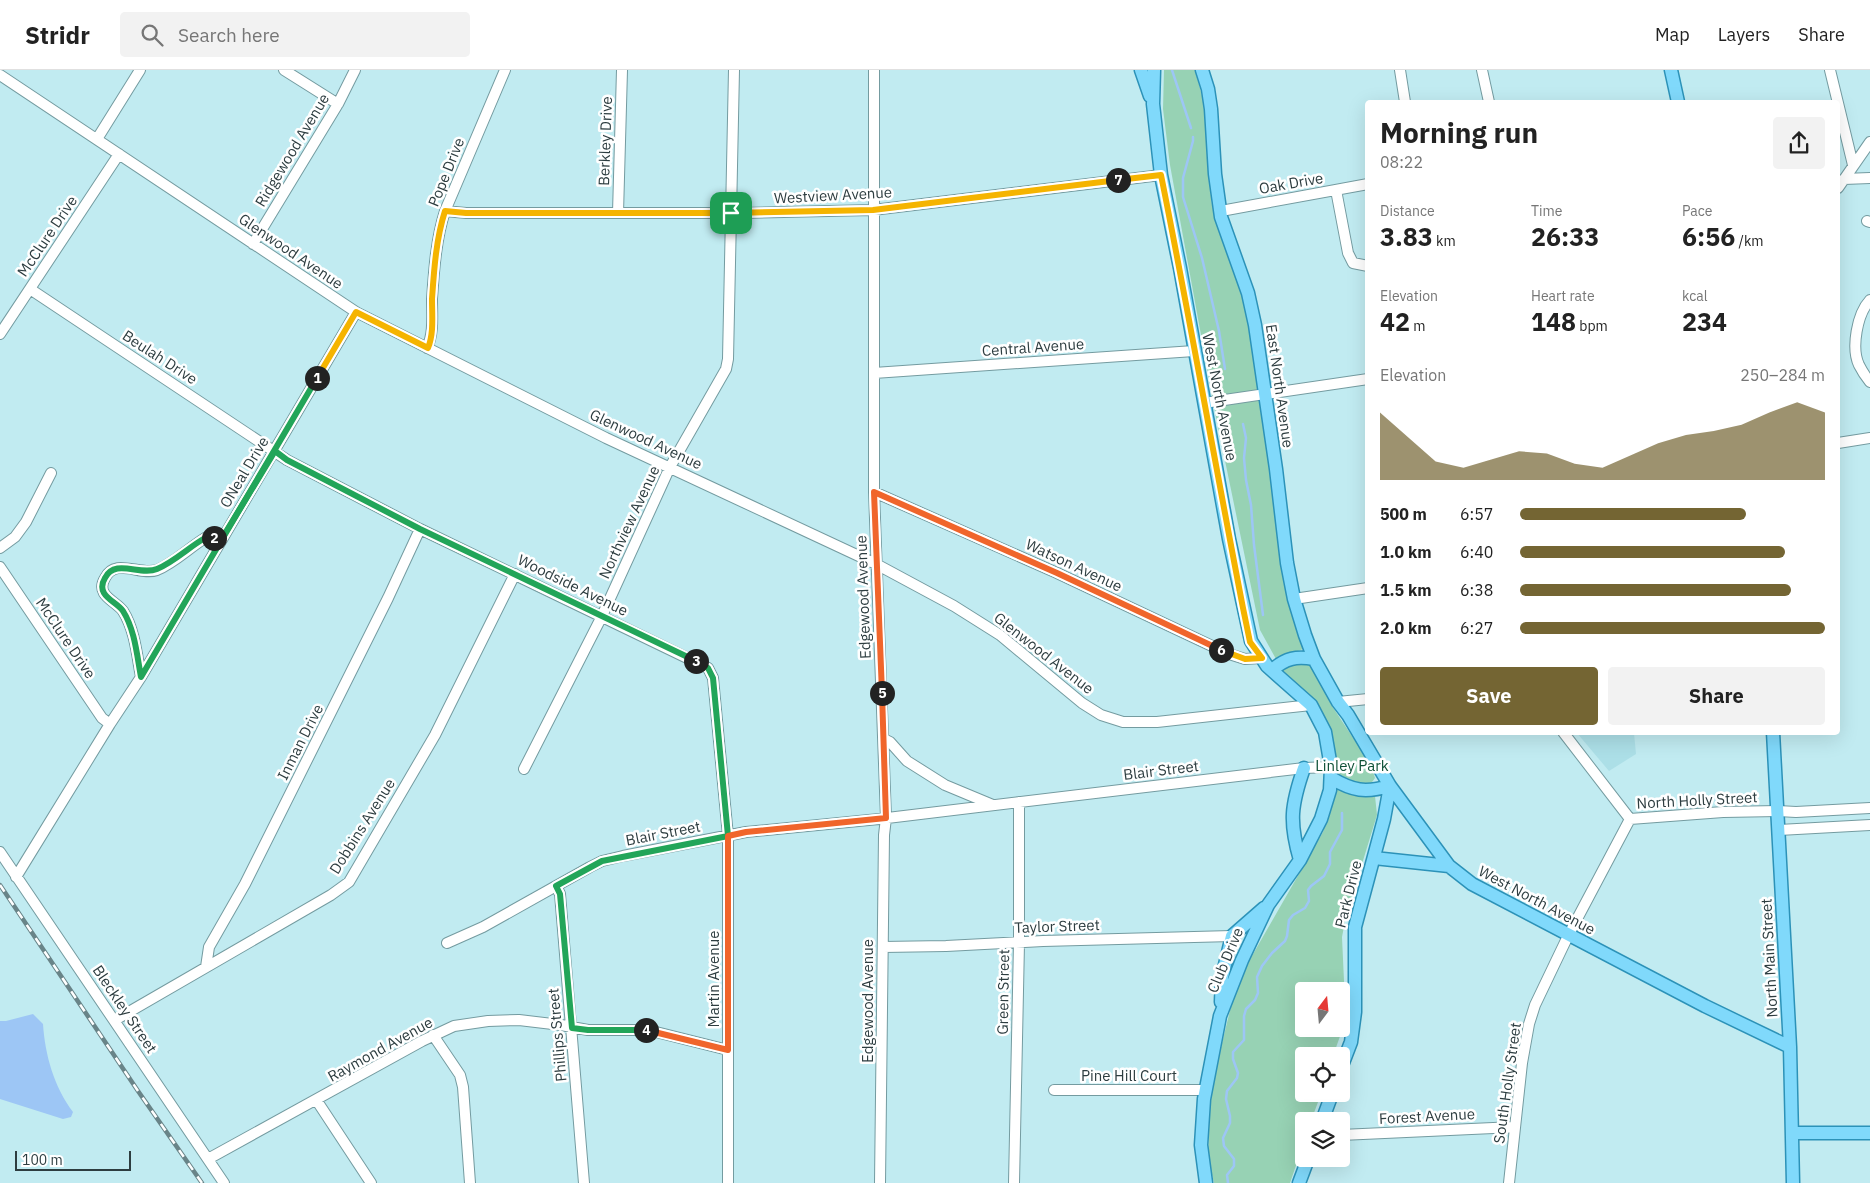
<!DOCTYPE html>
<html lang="en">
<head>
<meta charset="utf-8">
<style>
	:root { --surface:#fff; --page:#f2f2f2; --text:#222; --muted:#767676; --line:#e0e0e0; --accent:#746533 }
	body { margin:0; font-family:"IBM Plex Sans",sans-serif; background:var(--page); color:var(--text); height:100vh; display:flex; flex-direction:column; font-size:19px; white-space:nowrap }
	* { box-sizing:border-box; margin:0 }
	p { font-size:16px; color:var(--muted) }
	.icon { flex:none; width:28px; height:28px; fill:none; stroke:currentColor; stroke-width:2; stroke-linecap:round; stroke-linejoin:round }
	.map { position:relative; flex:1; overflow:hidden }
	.details { position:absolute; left:1365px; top:30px; width:475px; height:635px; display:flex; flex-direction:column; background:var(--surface); border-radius:5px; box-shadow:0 5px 20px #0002 }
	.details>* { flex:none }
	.needle { width:32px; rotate:16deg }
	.controls { position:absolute; left:1295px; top:912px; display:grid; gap:10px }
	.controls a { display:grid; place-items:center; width:55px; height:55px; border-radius:5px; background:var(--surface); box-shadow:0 5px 20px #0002; font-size:25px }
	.scale { position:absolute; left:15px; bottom:12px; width:116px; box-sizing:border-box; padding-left:5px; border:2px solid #2d3d40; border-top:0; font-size:14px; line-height:18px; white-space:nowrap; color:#2d3d40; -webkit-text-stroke:4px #fff; paint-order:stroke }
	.pin { position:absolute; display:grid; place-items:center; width:42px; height:42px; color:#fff; margin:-21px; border-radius:10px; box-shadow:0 2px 8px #0006 }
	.km { position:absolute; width:25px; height:25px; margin:-12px; border-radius:50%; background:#222; color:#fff; font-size:14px; line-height:25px; text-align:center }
	.round { display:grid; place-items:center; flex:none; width:52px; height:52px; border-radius:5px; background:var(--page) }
	.overview { display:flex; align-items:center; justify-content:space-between; height:85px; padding:0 15px }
	h1 { font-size:28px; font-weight:800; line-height:38px }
	.metrics { display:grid; grid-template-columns:repeat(3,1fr); gap:8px; height:85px; padding:5px 15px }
	.metrics div { display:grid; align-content:center }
	.metrics b { font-size:25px; font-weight:800 }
	.metrics small { font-size:14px; font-weight:400 }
	.metrics p { font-size:14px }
	.chart { height:140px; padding:10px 15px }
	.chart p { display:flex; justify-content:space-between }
	.chart svg { width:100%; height:90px; margin-top:5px; fill:var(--accent); opacity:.7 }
	.button { display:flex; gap:10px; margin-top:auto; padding:10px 15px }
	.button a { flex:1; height:58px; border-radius:5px; background:var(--accent); color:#fff; font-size:20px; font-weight:800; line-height:58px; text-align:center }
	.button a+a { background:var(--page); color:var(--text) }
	ul { padding:0 15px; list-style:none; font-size:16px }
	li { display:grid; grid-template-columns:80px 60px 1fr; align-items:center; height:38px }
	li i { height:12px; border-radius:6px; background:var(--accent) }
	header { display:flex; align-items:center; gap:30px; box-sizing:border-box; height:70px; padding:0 25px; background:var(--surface); border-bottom:1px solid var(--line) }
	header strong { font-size:24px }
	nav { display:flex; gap:28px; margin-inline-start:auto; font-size:18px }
	.search { width:350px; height:45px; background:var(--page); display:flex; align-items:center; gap:12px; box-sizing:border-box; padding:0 18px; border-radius:5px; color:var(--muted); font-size:19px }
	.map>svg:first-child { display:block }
	.built { fill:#acdfe7 }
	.green { fill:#97d2b4; fill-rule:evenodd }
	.water { fill:#9dc6f5 }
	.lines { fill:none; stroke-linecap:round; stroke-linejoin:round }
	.stream { stroke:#9dc6f5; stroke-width:2.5 }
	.minor-casing { stroke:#749ba0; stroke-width:12 }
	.major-casing { stroke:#2c92b8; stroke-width:15 }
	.minor { stroke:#fff; stroke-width:10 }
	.major { stroke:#80d9fb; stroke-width:12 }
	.rail-casing { stroke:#698488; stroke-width:4.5 }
	.rail { stroke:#fff; stroke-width:2.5; stroke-dasharray:8; stroke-linecap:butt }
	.split-1-casing { stroke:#fff; stroke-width:10 }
	.split-2-casing { stroke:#fff; stroke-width:10 }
	.split-3-casing { stroke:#fff; stroke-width:10 }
	.split-4-casing { stroke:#fff; stroke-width:10 }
	.split-5-casing { stroke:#fff; stroke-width:10 }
	.split-6-casing { stroke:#fff; stroke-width:10 }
	.split-7-casing { stroke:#fff; stroke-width:10 }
	.split-8-casing { stroke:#fff; stroke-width:10 }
	.split-1 { stroke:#f5b400; stroke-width:6 }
	.split-2 { stroke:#22a559; stroke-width:6 }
	.split-3 { stroke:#22a559; stroke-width:6 }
	.split-4 { stroke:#22a559; stroke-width:6 }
	.split-5 { stroke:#f0652b; stroke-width:6 }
	.split-6 { stroke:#f0652b; stroke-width:6 }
	.split-7 { stroke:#f5b400; stroke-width:6 }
	.split-8 { stroke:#f5b400; stroke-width:6 }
	.labels { text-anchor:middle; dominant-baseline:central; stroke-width:5; stroke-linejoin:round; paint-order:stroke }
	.street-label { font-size:15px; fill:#2d3d40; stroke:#fff }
	.park-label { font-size:15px; fill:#0f5137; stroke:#fff }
</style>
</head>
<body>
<header>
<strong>Stridr</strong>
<div class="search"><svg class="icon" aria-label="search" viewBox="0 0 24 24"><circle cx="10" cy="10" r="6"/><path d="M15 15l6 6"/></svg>Search here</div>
<nav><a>Map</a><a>Layers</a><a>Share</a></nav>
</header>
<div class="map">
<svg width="1870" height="1113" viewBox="0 0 1870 1113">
	<rect width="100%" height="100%" fill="#c1ebf1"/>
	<path class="built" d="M1577,663H1634L1636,684L1609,701Z"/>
	<path class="green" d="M1164,0H1195L1206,40L1207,89L1212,135L1245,226L1263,339L1284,515L1306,578L1276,589L1260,560L1216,347L1170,95L1163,39Z
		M1288,594H1311L1332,636L1371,695L1375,708L1370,715C1357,715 1347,712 1337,704L1329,657L1281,600Z
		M1337,716L1355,725L1375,726L1377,745L1346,846L1342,867L1345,933L1344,955L1333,986H1304V1024H1321L1311,1051H1304V1072L1290,1113H1214L1208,1088L1210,1022L1237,912L1323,762ZM1304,921H1341V959H1304Z"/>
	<path class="water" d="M33,944L43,954C45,985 54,1017 73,1042L71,1047L63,1049L0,1029V951H6Z"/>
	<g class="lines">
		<path class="stream" d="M1172,0L1191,58
			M1193,67V71L1183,108V127L1202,188L1219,261L1225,299
			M1243,354L1246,368L1244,388L1246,410L1251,435L1254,475L1263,545
			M1228,1113L1227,1105L1234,1096V1089L1224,1076L1223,1068L1230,1053V1046L1226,1029L1227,1021L1237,1008L1238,1003L1233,989V982L1244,970V946L1246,939L1255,930L1258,923L1257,907L1262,896L1272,883L1285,871L1287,866L1289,850L1293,845L1305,838L1309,831L1308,820L1311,816L1324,806L1330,794V782L1342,760V743"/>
		<g class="minor-casing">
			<path id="minor" d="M284,0L338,34
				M874,0V422L886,748L884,765L880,1113
				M1400,0L1405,32
				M1482,0L1489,32
				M1830,0L1853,95
				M0,5L356,242L606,368L876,494L954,536L1000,565L1082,633L1101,645L1123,652H1157L1311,635
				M97,69L140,0
				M1844,109L1870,108
				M1838,118L1870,72
				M1336,120L1348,183L1353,193L1368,196
				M445,141L466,143H742L873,140L1161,105
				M1221,141L1368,114
				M618,143L622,0
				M1867,151L1870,152
				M253,174L338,34L355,0
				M30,219L287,390L420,459L708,598L713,608L728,766V1113
				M1870,230C1857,244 1851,278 1859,295C1862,301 1866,307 1870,312
				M0,264L119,84
				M427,278C434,263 432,246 432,229C434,200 436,169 445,141L505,0
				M874,303L1194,281
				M1204,333L1368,309
				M1838,373L1870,368
				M874,422L1057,503L1229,584L1245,589L1262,588
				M0,478L15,467L26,452L51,403
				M0,497L102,648L110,654
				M1294,529L1368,518
				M141,607C137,586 135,560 123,541C118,534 108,530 104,523C101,518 102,513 105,508C115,487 140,506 157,500C174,493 189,478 205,468L211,467L221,470
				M1338,632L1368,629
				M1563,662L1630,749
				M884,669L890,672L907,691L945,715L993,735
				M524,699L602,546L670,397L726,299L728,289L734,0
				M1779,760L1870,755
				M0,782L224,1113
				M16,807L110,654L141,607L356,242
				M556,816L560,824L584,1113
				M447,873L483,857L590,797L602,791L623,786L746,762L879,749L1304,698L1331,697
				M883,877L946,876L1043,871L1232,866
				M206,897L209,877L245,814L388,528L420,459
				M115,950L331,825L349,812L435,665L515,504
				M433,965L460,1005L463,1017L470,1113
				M1054,1020H1205
				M317,1031L371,1113
				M1341,1065L1515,1057
				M208,1089L422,971L454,956L488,951L519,950L561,955L588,960H648L728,980
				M1014,1113L1019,873V732
				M1509,1113L1522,993L1529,954L1535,935L1568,866L1630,749L1723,742L1778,741L1796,742L1870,738"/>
		</g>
		<g class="major-casing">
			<path id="major" d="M1141,0L1150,26
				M1154,0L1153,34L1161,105L1180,198L1229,469L1251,571L1267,596L1311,635L1325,662L1331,697L1330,720L1321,749L1300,790L1268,835L1242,890L1220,946L1204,1029L1201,1075L1206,1113
				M1202,0L1208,19L1211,39L1215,104L1221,147L1248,223L1255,255L1276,399L1287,493L1294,529L1305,565L1314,589L1338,632L1348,645L1390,716L1449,796L1472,814L1705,936L1790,977
				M1671,0L1678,32
				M1272,600C1286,588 1296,586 1314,589
				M1773,662L1790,977L1793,1113
				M1331,708C1353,721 1365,723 1390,716
				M1374,788L1449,796
				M1300,790C1289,752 1291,735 1304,698
				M1221,932L1222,907L1232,866L1264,838
				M1341,998L1351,972L1355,942V857L1384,749L1390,716
				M1322,1051L1332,1024
				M1792,1063H1870
				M1299,1113L1308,1089"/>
		</g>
		<use href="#minor" class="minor"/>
		<use href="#major" class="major"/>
		<g class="rail-casing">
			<path id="rail" d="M0,815L138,1021L202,1113"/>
		</g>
		<use href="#rail" class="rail"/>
	</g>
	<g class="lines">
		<g class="split-1-casing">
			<path id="split-1" d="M317,308L356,242L428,278C434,263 432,246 432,229C434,200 436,169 445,141L466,143H731"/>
		</g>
		<g class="split-2-casing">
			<path id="split-2" d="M214,468H205C189,477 174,492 157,499C140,506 115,488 105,508C102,513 101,518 104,523C108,530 118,534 123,541C135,560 137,586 141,607L317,308"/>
		</g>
		<g class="split-3-casing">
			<path id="split-3" d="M214,468L221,470L275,381L287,390L420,459L696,591"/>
		</g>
		<g class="split-4-casing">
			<path id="split-4" d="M646,960H588L572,958L560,824L556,816L602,791L728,766L713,608L708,598L696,591"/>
		</g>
		<g class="split-5-casing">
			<path id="split-5" d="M646,960L728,980V766L746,762L886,748L882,623"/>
		</g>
		<g class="split-6-casing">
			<path id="split-6" d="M882,623L874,422L1057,503L1221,580"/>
		</g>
		<g class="split-7-casing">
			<path id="split-7" d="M1118,110L1161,105C1190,249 1215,394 1243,538L1250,572L1262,588L1245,589L1221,580"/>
		</g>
		<g class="split-8-casing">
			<path id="split-8" d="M731,143L873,140L1118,110"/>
		</g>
		<use href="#split-1" class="split-1"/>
		<use href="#split-2" class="split-2"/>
		<use href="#split-3" class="split-3"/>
		<use href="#split-4" class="split-4"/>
		<use href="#split-5" class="split-5"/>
		<use href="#split-6" class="split-6"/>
		<use href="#split-7" class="split-7"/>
		<use href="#split-8" class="split-8"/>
	</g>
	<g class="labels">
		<g class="street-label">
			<text transform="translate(605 71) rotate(-88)">Berkley Drive</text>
			<text transform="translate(292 80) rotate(-59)">Ridgewood Avenue</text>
			<text transform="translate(446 102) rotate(-68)">Pope Drive</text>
			<text transform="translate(1291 113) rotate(-10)">Oak Drive</text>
			<text transform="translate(833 125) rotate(-3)">Westview Avenue</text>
			<text transform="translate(47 166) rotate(-56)">McClure Drive</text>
			<text transform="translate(291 181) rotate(34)">Glenwood Avenue</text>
			<text transform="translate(1033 277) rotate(-4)">Central Avenue</text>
			<text transform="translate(160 287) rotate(33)">Beulah Drive</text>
			<text transform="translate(1280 316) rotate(82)">East North Avenue</text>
			<text transform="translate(1220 327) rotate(79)">West North Avenue</text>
			<text transform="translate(646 369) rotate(25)">Glenwood Avenue</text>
			<text transform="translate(244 402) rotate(-59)">ONeal Drive</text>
			<text transform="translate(629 452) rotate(-65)">Northview Avenue</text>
			<text transform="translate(1074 495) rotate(25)">Watson Avenue</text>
			<text transform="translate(573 515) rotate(26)">Woodside Avenue</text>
			<text transform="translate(863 527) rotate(-92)">Edgewood Avenue</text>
			<text transform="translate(66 568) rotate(56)">McClure Drive</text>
			<text transform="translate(1044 583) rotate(38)">Glenwood Avenue</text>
			<text transform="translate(300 672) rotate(-63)">Inman Drive</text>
			<text transform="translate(1161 700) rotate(-7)">Blair Street</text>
			<text transform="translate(1697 730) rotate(-3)">North Holly Street</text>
			<text transform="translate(362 756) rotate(-58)">Dobbins Avenue</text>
			<text transform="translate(663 763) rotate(-11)">Blair Street</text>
			<text transform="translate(1348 824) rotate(-76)">Park Drive</text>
			<text transform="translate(1537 830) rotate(28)">West North Avenue</text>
			<text transform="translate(1057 856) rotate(-2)">Taylor Street</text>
			<text transform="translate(1769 888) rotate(-93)">North Main Street</text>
			<text transform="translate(1225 890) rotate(-67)">Club Drive</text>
			<text transform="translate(713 909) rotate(-90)">Martin Avenue</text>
			<text transform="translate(1003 922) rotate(-89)">Green Street</text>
			<text transform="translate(867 931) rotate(-90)">Edgewood Avenue</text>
			<text transform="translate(125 939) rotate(56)">Bleckley Street</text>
			<text transform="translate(557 965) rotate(-95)">Phillips Street</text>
			<text transform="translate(380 979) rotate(-29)">Raymond Avenue</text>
			<text x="1129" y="1005">Pine Hill Court</text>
			<text transform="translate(1507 1013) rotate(-82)">South Holly Street</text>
			<text transform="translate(1427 1046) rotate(-3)">Forest Avenue</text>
		</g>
		<g class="park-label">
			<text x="1352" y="695">Linley Park</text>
		</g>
	</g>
</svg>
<div class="controls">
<a><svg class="needle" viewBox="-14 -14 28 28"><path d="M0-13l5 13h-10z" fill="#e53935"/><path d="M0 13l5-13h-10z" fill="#767676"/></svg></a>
<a><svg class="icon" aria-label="locate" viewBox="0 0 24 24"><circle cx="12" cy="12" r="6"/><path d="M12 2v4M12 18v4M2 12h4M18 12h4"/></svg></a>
<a><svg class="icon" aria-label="layers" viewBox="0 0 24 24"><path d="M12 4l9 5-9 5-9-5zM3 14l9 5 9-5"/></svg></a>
</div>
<div class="scale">100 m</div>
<div class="pin" style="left:731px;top:143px;background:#1e9e55"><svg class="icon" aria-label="arrive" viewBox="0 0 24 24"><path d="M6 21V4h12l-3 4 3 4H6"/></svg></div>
<b class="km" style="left:317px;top:308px">1</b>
<b class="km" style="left:214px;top:468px">2</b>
<b class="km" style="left:696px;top:591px">3</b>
<b class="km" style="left:646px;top:960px">4</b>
<b class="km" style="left:882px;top:623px">5</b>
<b class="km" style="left:1221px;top:580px">6</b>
<b class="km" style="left:1118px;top:110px">7</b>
<section class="details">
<div class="overview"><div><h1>Morning run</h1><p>08:22</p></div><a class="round"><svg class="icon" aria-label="share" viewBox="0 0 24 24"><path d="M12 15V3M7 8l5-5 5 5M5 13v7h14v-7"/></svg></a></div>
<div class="metrics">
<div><p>Distance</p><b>3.83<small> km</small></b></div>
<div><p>Time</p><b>26:33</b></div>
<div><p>Pace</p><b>6:56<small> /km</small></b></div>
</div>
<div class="metrics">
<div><p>Elevation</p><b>42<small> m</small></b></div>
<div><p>Heart rate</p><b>148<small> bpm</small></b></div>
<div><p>kcal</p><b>234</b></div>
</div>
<div class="chart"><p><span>Elevation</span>250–284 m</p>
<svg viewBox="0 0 160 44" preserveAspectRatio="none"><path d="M0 44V11L10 23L20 35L30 38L40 34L50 30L60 31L70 36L80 38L90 32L100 26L110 22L120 20L130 17L140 11L150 6L160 11V44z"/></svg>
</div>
<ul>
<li><b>500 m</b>6:57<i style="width:74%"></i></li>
<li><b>1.0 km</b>6:40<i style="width:87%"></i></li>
<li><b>1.5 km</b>6:38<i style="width:89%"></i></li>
<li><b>2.0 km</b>6:27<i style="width:100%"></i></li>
</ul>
<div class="button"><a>Save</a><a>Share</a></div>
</section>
</div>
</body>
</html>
